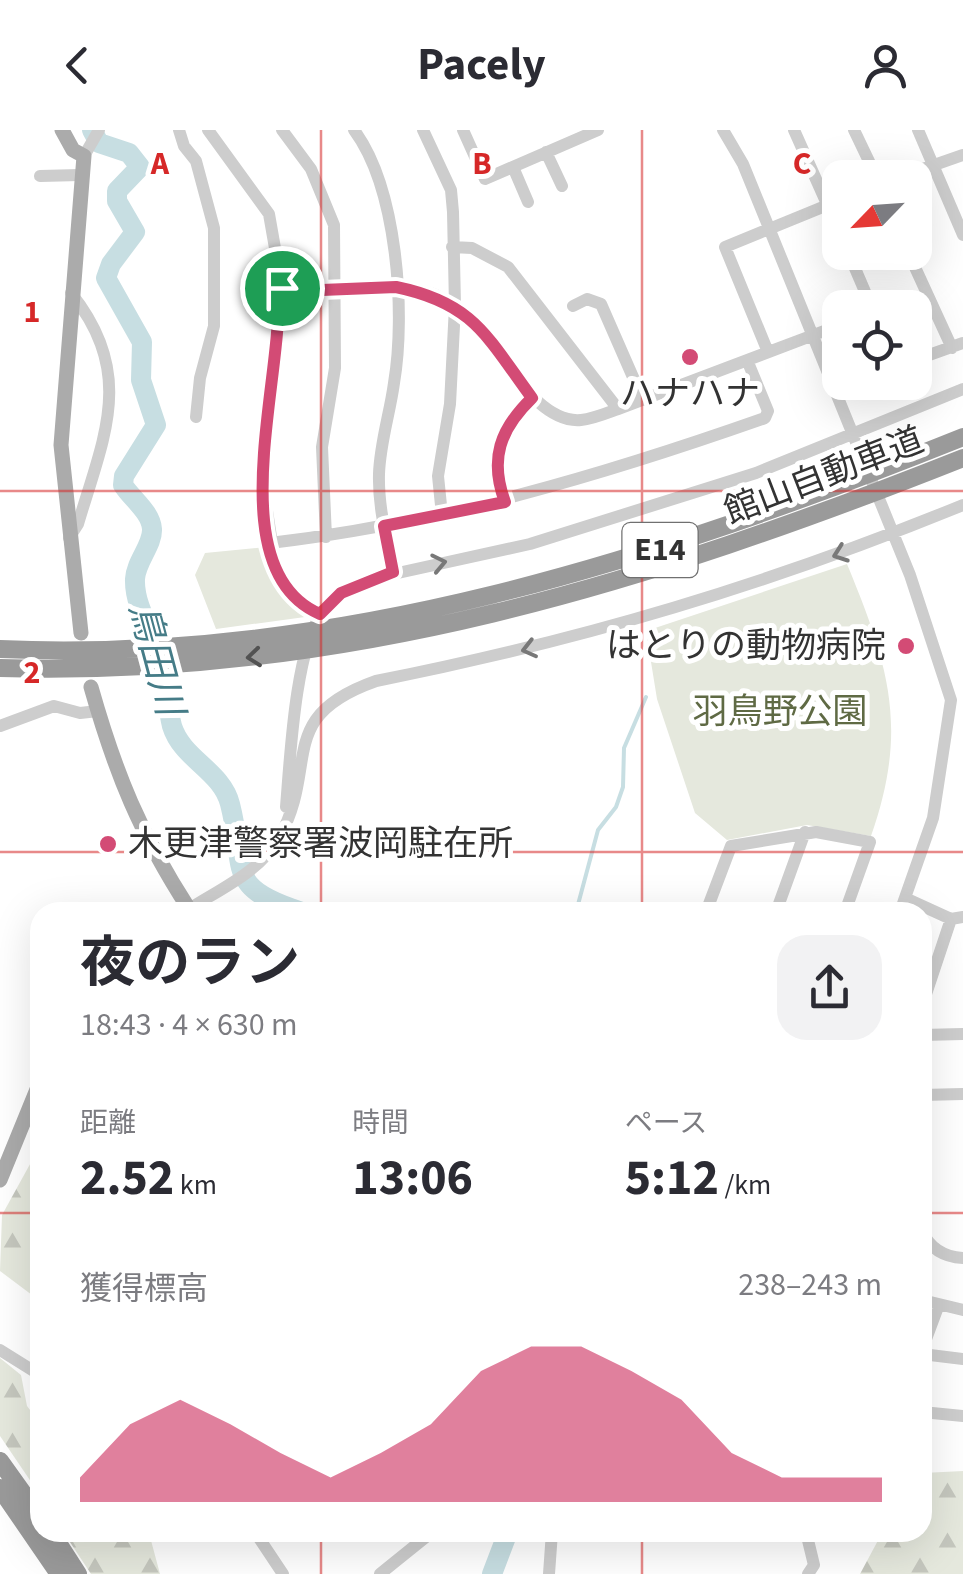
<!DOCTYPE html>
<html lang="ja">
<head>
<meta charset="utf-8">
<style>
	:root { --surface:#fff; --page:#f2f2f3; --text:#2b2b33; --muted:#7c7c81; --accent:#d34b75 }
	body { margin:0; font-family:"Source Sans 3","Noto Sans JP",sans-serif; background:var(--page); color:var(--text); height:100vh; display:flex; flex-direction:column; font-size:38px; white-space:nowrap }
	* { box-sizing:border-box; margin:0 }
	p { font-size:32px; color:var(--muted) }
	.icon { flex:none; width:55px; height:55px; fill:none; stroke:currentColor; stroke-width:2; stroke-linecap:round; stroke-linejoin:round }
	.map { position:relative; flex:1; overflow:hidden }
	.side { position:absolute; left:30px; top:772px; width:902px; height:640px; display:flex; flex-direction:column; background:var(--surface); border-radius:30px; box-shadow:0 10px 40px #0002 }
	.side>* { flex:none }
	.needle { width:65px; rotate:245deg }
	.tools { position:absolute; left:822px; top:30px; display:grid; gap:20px }
	.tools a { display:grid; place-items:center; width:110px; height:110px; border-radius:20px; background:var(--surface); box-shadow:0 10px 40px #0002; font-size:50px }
	.pin { position:absolute; display:grid; place-items:center; width:85px; height:85px; color:#fff; margin:-42px; border:5px solid #fff; border-radius:50%; box-shadow:0 2px 10px #0007 }
	.round { display:grid; place-items:center; flex:none; width:105px; height:105px; border-radius:30px; background:var(--page) }
	.summary { display:flex; align-items:center; justify-content:space-between; height:170px; padding:0 50px }
	h1 { font-size:55px; font-weight:700; line-height:75px }
	.metrics { display:grid; grid-template-columns:repeat(3,1fr); gap:15px; height:170px; padding:10px 50px }
	.metrics div { display:grid; align-content:center }
	.metrics b { font-size:50px; font-weight:700 }
	.metrics small { font-size:28px; font-weight:400 }
	.metrics p { font-size:28px }
	.chart { height:280px; padding:20px 50px }
	.chart p { display:flex; justify-content:space-between }
	.chart svg { width:100%; height:180px; margin-top:10px; fill:var(--accent); opacity:.7 }
	header { display:flex; justify-content:space-between; align-items:center; height:130px; padding:0 50px; background:var(--surface); font-size:45px; font-weight:700 }
	.map>svg:first-child { display:block }
	.green { fill:#e5e8dd }
	.forest { fill:url(#forest-firs) }
	.lines { fill:none; stroke-linecap:round; stroke-linejoin:round }
	.stream { stroke:#c7dee2; stroke-width:4 }
	.river { stroke:#c7dee2; stroke-width:20 }
	.minor { stroke:#cdcdcd; stroke-width:12 }
	.major { stroke:#ababab; stroke-width:15 }
	.highway { stroke:#9a9a9a; stroke-width:18 }
	.oneway { stroke:#787878 }
	.oneway2 { stroke:#525252 }
	.route-casing { stroke:#fff; stroke-width:20 }
	.route { stroke:#d34b75; stroke-width:12 }
	.grid { fill:none; stroke:#d62828; stroke-width:2.5; stroke-opacity:0.55 }
	.poi-dot { fill:#d34b75; stroke:#fff; stroke-width:4 }
	.labels { text-anchor:middle; dominant-baseline:central; stroke-width:10; stroke-linejoin:round; paint-order:stroke }
	.shield { fill:#fff; stroke:#707070; stroke-width:2.5 }
	.shield-label { font-size:32px; font-weight:bold; fill:#333 }
	.poi-label { font-size:35px; fill:#333; stroke:#fff }
	.street-label { font-size:35px; fill:#333; stroke:#fff }
	.park-label { font-size:35px; fill:#5f6a44; stroke:#fff }
	.water-label { font-size:38px; font-style:italic; fill:#457c87; stroke:#fff }
	.grid-label { font-size:32px; text-anchor:middle; font-weight:bold; fill:#d62828; stroke:#fff; stroke-width:10; stroke-linejoin:round; paint-order:stroke }
</style>
</head>
<body>
<header><svg class="icon" aria-label="back" viewBox="0 0 24 24"><path d="M15 5l-7 7 7 7"/></svg>Pacely<svg class="icon" aria-label="person" viewBox="0 0 24 24"><circle cx="12" cy="8" r="4"/><path d="M4 21q1-7 8-7t8 7"/></svg></header>
<div class="map">
<svg width="963" height="1444" viewBox="0 0 963 1444">
	<defs>
		<pattern id="forest-firs" width="22" height="20" patternUnits="userSpaceOnUse" patternTransform="scale(2.5)"><rect width="22" height="20" fill="#e5e8dd"/><path d="M5 1l3.5 6h-7zM16 11l3.5 6h-7z" fill="#c5c7be"/></pattern>
	</defs>
	<rect width="100%" height="100%" fill="#fff"/>
	<path class="green" d="M266,417L286,468L305,487L216,499L195,445L205,423Z
		M847,434C889,536 909,598 871,706L807,695L727,710L695,683L657,569L646,501Z"/>
	<path class="forest" d="M40,1016V1171L0,1141L2,1085Z
		M0,1228L21,1245L27,1276L40,1293V1365L0,1306Z
		M963,1341V1444H860L882,1403L922,1402L923,1343Z
		M64,1403H149L160,1444H91Z"/>
	<g class="lines">
		<path class="stream" d="M576,782L598,700L616,677L623,657L624,618L646,567"/>
		<path class="river" d="M92,0L99,13L129,23L140,37L117,61V71L135,102L111,134L106,148L142,212L141,250L156,295L124,346L123,355C131,368 151,382 152,399C153,415 136,431 135,449C134,477 153,502 162,528C169,549 166,574 172,596C182,629 222,641 230,674C247,740 223,757 302,782
			M492,1444L508,1402"/>
		<path class="minor" d="M179,0L184,16L196,31L214,98V196L200,248L196,287
			M208,0L269,84L282,158L297,161C341,160 401,147 442,168C491,194 528,295 581,290C593,289 607,283 618,279L840,195
			M282,0L311,39L334,95L335,238L322,317L326,407
			M354,0C397,58 406,182 394,253C390,283 380,313 379,344C378,377 387,410 393,442
			M423,0L451,60L453,82L455,176L450,274L438,346L442,385
			M463,0L485,49L598,0
			M723,0L743,34L910,445L951,570L933,688L900,782
			M794,0L840,103
			M854,0L877,48
			M918,0L963,105
			M546,22L562,56
			M84,26L99,0
			M513,37L528,72
			M40,46L80,45
			M897,48L963,25
			M452,117L472,118L508,137L618,279
			M848,122L872,178
			M908,122L952,218
			M282,158L262,348L277,446L290,465L320,484
			M573,176L587,169L601,174L643,270
			M768,222L725,117L840,70
			M915,230L963,213
			M505,371C489,329 500,299 531,268
			M69,408L78,394C104,306 136,244 71,163
			M270,413C441,393 603,345 765,288L768,281L747,230
			M0,596L54,576L80,583L98,581
			M286,677C290,630 295,519 322,483C333,467 349,459 366,450L530,414L756,343L963,259
			M905,768L951,789
			M192,782L189,779C220,759 261,741 279,708C320,635 274,587 376,551C583,510 767,455 963,375
			M706,782L731,716L816,702L870,712L845,782
			M776,782L805,702
			M922,876L951,789L963,787
			M922,905L963,904
			M922,965L963,964
			M922,1101C930,1119 944,1127 963,1128
			M922,1170L963,1180
			M0,1220L40,1245
			M922,1220L938,1177
			M922,1224L963,1229
			M922,1282L963,1286
			M255,1402L283,1444
			M806,1402L814,1435L808,1444
			M380,1444L432,1402
			M549,1444L552,1402"/>
		<path class="major" d="M62,0L73,20L84,26L61,315L81,503
			M91,557C116,645 140,703 189,779L184,782
			M0,1050L40,952"/>
		<path class="highway" d="M0,519C335,534 656,430 963,307
			M0,538C343,548 648,453 963,328
			M0,1331L40,1387
			M0,1358L59,1444
			M51,1402L78,1444"/>
	</g>
	<defs><path id="oneway-chevron" d="M-2-3.5L2.5 0L-2 3.5" fill="none" stroke-width="1.6" stroke-linecap="round" stroke-linejoin="round" transform="scale(2.5)"/></defs>
	<g class="oneway">
		<use href="#oneway-chevron" transform="translate(840 424) rotate(160)"/>
		<use href="#oneway-chevron" transform="translate(439 433) rotate(-12)"/>
		<use href="#oneway-chevron" transform="translate(529 519) rotate(166)"/>
	</g>
	<use class="oneway2" href="#oneway-chevron" transform="translate(254 527) rotate(174)"/>
	<g class="lines">
		<g class="route-casing">
			<path id="route" d="M396,157C474,173 487,207 532,268C500,299 489,329 505,372L384,396L393,442L341,463L320,484C219,441 283,249 278,166L282,158L297,161Z"/>
		</g>
		<use href="#route" class="route"/>
	</g>
	<path class="grid" d="M321,0V782M642,0V782M0,361H963M0,722H963M0,1083H40M922,1083H963M321,1402V1444M642,1402V1444"/>
	<g class="poi-dot">
		<circle cx="690" cy="227" r="10"/>
		<circle cx="906" cy="516" r="10"/>
		<circle cx="108" cy="714" r="10"/>
	</g>
	<g class="labels">
		<rect class="shield" x="622.5" y="393" width="75" height="54" rx="8"/>
		<g class="shield-label">
			<text x="660" y="420">E14</text>
		</g>
		<g class="poi-label">
			<text x="690" y="264">ハナハナ</text>
			<text x="886" y="516" text-anchor="end">はとりの動物病院</text>
			<text x="128" y="714" text-anchor="start">木更津警察署波岡駐在所</text>
		</g>
		<g class="street-label">
			<text transform="translate(824 346) rotate(-21)">館山自動車道</text>
		</g>
		<g class="park-label">
			<text x="780" y="582">羽鳥野公園</text>
		</g>
		<g class="water-label">
			<text transform="translate(156 529) rotate(75)">鳥田川</text>
		</g>
	</g>
	<g class="grid-label">
		<text x="160" y="44">A</text>
		<text x="482" y="44">B</text>
		<text x="802" y="44">C</text>
		<text x="32" y="192">1</text>
		<text x="32" y="553">2</text>
	</g>
</svg>
<div class="tools">
<a><svg class="needle" viewBox="-14 -14 28 28"><path d="M0-13l5 13h-10z" fill="#e53935"/><path d="M0 13l5-13h-10z" fill="#7c7c81"/></svg></a>
<a><svg class="icon" aria-label="locate" viewBox="0 0 24 24"><circle cx="12" cy="12" r="6"/><path d="M12 2v4M12 18v4M2 12h4M18 12h4"/></svg></a>
</div>
<div class="pin" style="left:282px;top:158px;background:#1e9e55"><svg class="icon" aria-label="arrive" viewBox="0 0 24 24"><path d="M6 21V4h12l-3 4 3 4H6"/></svg></div>
<section class="side">
<div class="summary"><div><h1>夜のラン</h1><p>18:43 · 4 × 630 m</p></div><a class="round"><svg class="icon" aria-label="share" viewBox="0 0 24 24"><path d="M12 15V3M7 8l5-5 5 5M5 13v7h14v-7"/></svg></a></div>
<div class="metrics">
<div><p>距離</p><b>2.52<small> km</small></b></div>
<div><p>時間</p><b>13:06</b></div>
<div><p>ペース</p><b>5:12<small> /km</small></b></div>
</div>
<div class="chart"><p><span>獲得標高</span>238–243 m</p>
<svg viewBox="0 0 160 44" preserveAspectRatio="none"><path d="M0 44V38L10 25L20 19L30 25L40 32L50 38L60 32L70 25L80 12L90 6L100 6L110 12L120 19L130 32L140 38L150 38L160 38V44z"/></svg>
</div>
</section>
</div>
</body>
</html>
